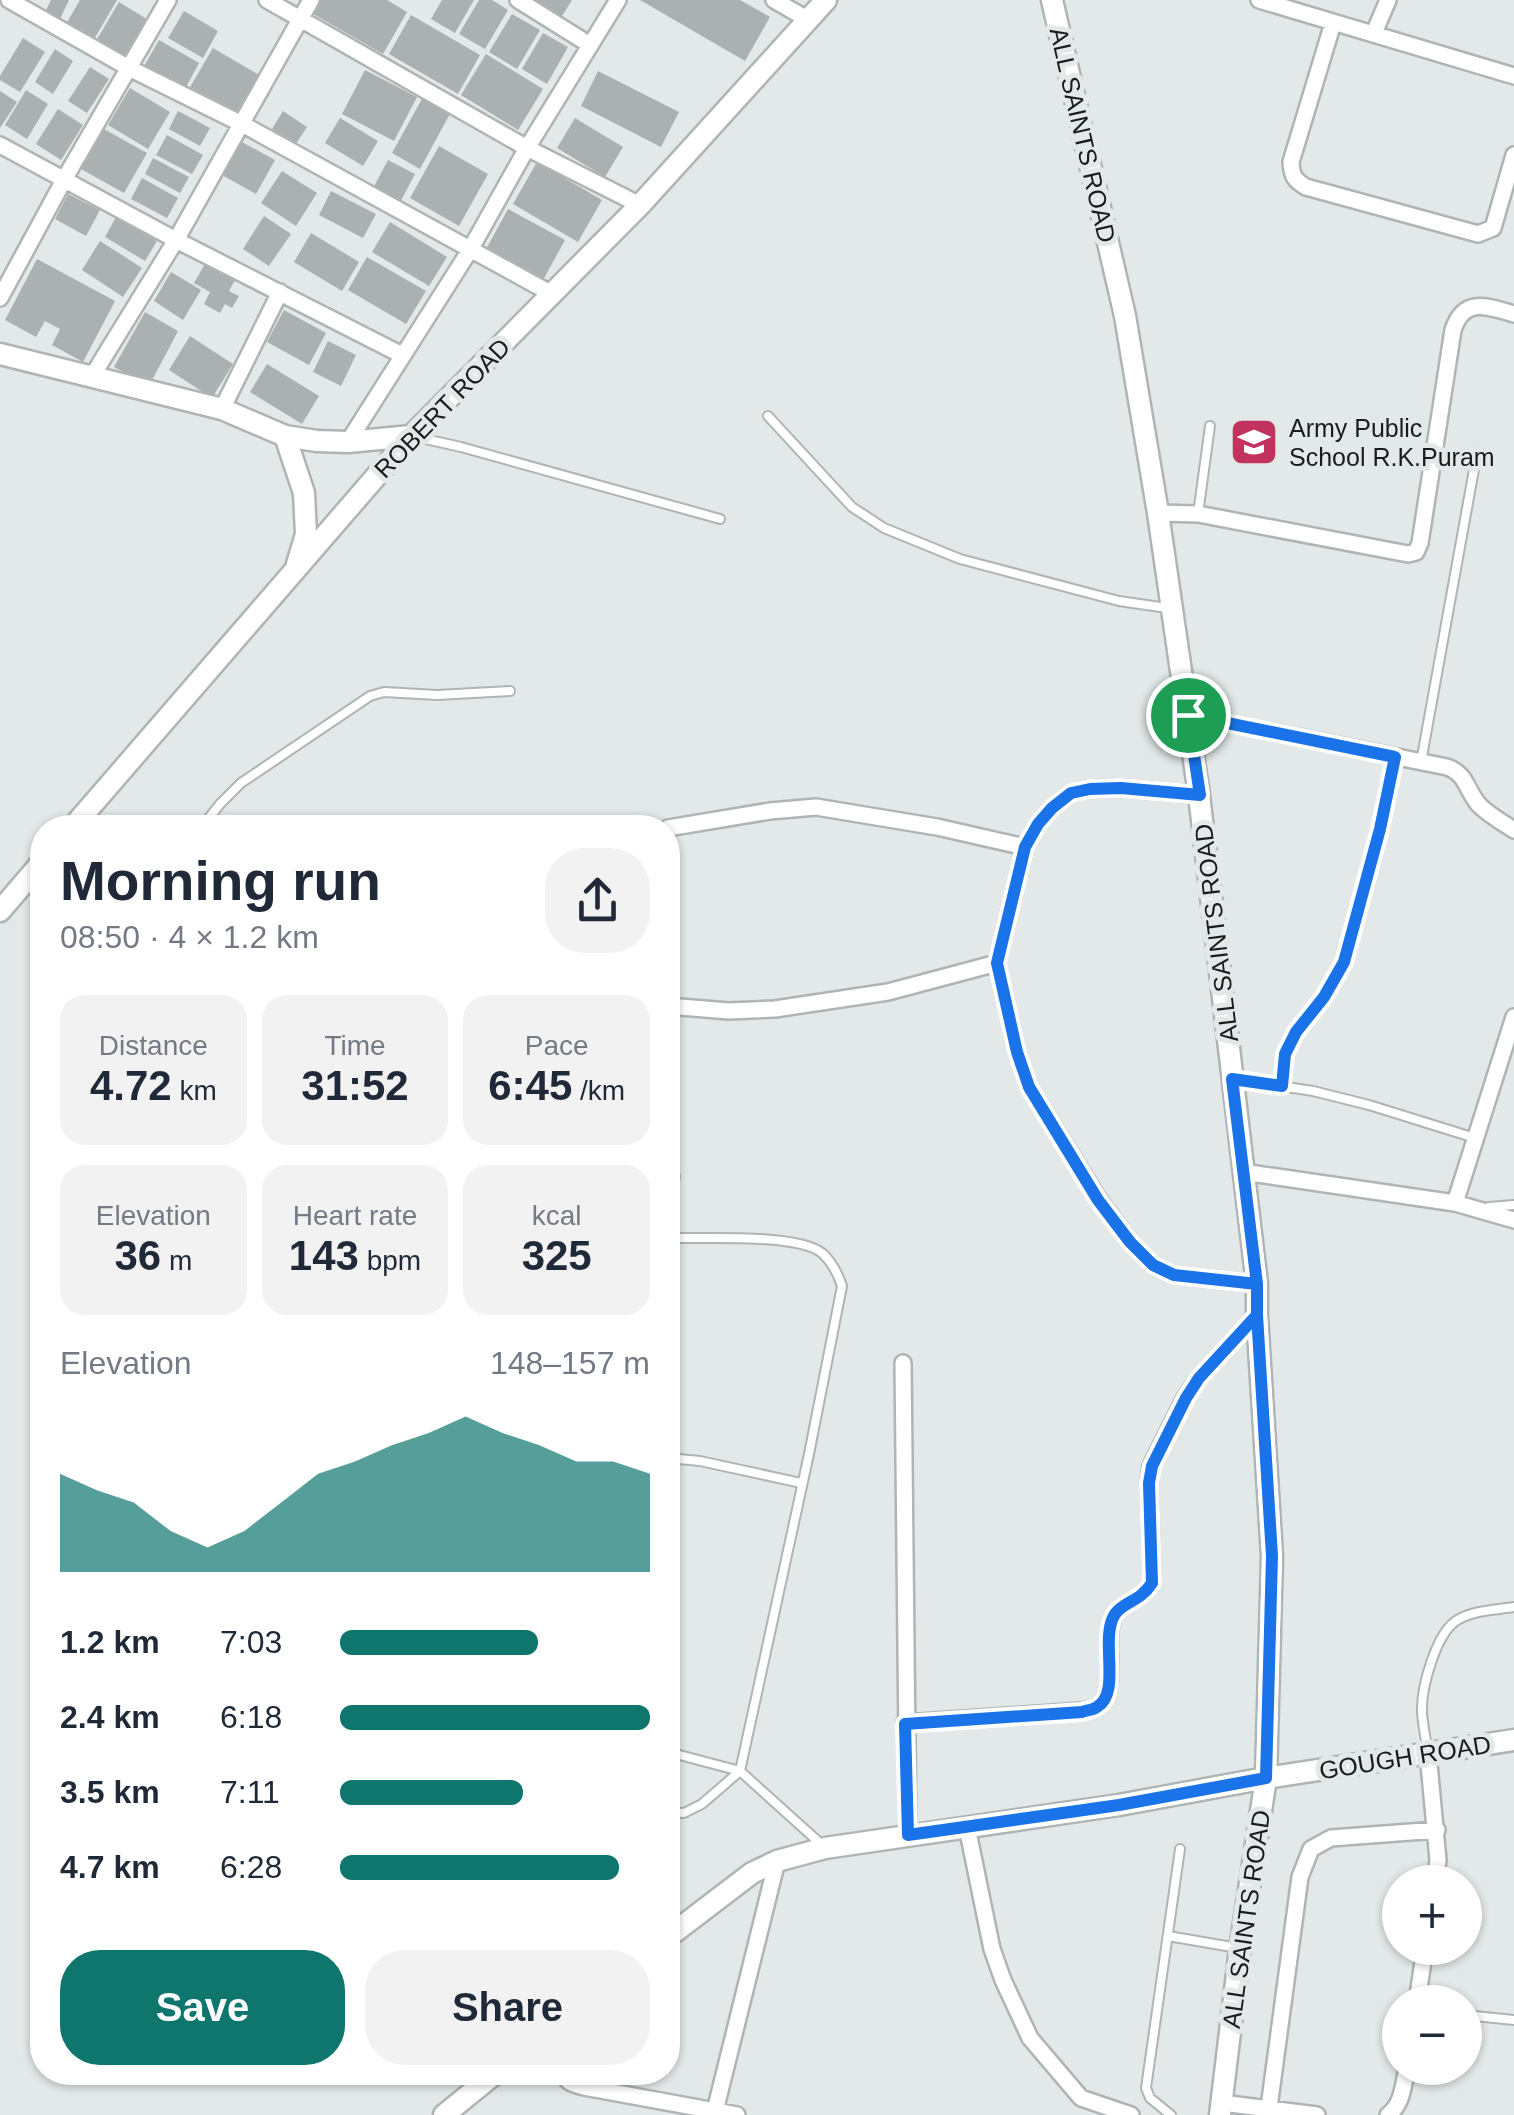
<!DOCTYPE html>
<html lang="en">
<head>
<meta charset="utf-8">
<style>
	:root { --surface:#fff; --page:#f2f2f3; --text:#1f2937; --muted:#747a83; --accent:#0f766e }
	body { margin:0; font-family:Helvetica,sans-serif; background:var(--page); color:var(--text); height:100vh; display:flex; flex-direction:column; font-size:38px; white-space:nowrap }
	* { box-sizing:border-box; margin:0 }
	p { font-size:32px; color:var(--muted) }
	.icon { flex:none; width:55px; height:55px; fill:none; stroke:currentColor; stroke-width:2; stroke-linecap:round; stroke-linejoin:round }
	.map { position:relative; flex:1; overflow:hidden }
	.drawer { position:absolute; left:30px; top:815px; width:650px; height:1270px; display:flex; flex-direction:column; background:var(--surface); border-radius:40px; box-shadow:0 2px 8px #0004 }
	.drawer>* { flex:none }
	.controls { position:absolute; left:1382px; top:1865px; display:grid; gap:20px }
	.controls a { display:grid; place-items:center; width:100px; height:100px; border-radius:50%; background:var(--surface); box-shadow:0 2px 8px #0004; font-size:50px }
	.pin { position:absolute; display:grid; place-items:center; width:85px; height:85px; color:#fff; margin:-42px; border:5px solid #fff; border-radius:50%; box-shadow:0 2px 10px #0007 }
	.round { display:grid; place-items:center; flex:none; width:105px; height:105px; border-radius:40px; background:var(--page) }
	.overview { display:flex; align-items:center; justify-content:space-between; height:170px; padding:0 30px }
	h1 { font-size:55px; font-weight:800; line-height:75px }
	.stats { display:grid; grid-template-columns:repeat(3,1fr); gap:15px; height:170px; padding:10px 30px }
	.stats div { display:grid; align-content:center; border-radius:25px; background:var(--page); text-align:center }
	.stats b { font-size:42px; font-weight:800 }
	.stats small { font-size:28px; font-weight:400 }
	.stats p { font-size:28px }
	.chart { height:280px; padding:20px 30px }
	.chart p { display:flex; justify-content:space-between }
	.chart svg { width:100%; height:180px; margin-top:10px; fill:var(--accent); opacity:.7 }
	.action { display:flex; gap:20px; margin-top:auto; padding:20px 30px }
	.action a { flex:1; height:115px; border-radius:40px; background:var(--accent); color:#fff; font-size:40px; font-weight:800; line-height:115px; text-align:center }
	.action a+a { background:var(--page); color:var(--text) }
	ul { padding:0 30px; list-style:none; font-size:32px }
	li { display:grid; grid-template-columns:160px 120px 1fr; align-items:center; height:75px }
	li i { height:25px; border-radius:12px; background:var(--accent) }
	.map>svg:first-child { display:block }
	.building { fill:#abb1b0 }
	.lines { fill:none; stroke-linecap:round; stroke-linejoin:round }
	.lane-casing { stroke:#afb5b4; stroke-width:12 }
	.street-casing { stroke:#afb5b4; stroke-width:20 }
	.secondary-casing { stroke:#afb5b4; stroke-width:25 }
	.lane { stroke:#fff; stroke-width:8 }
	.street { stroke:#fff; stroke-width:15 }
	.secondary { stroke:#fff; stroke-width:20 }
	.route-casing { stroke:#fff; stroke-width:20 }
	.route { stroke:#1a73e8; stroke-width:12 }
	.labels { text-anchor:middle; dominant-baseline:central; stroke-width:10; stroke-linejoin:round; paint-order:stroke }
	.street-label { font-size:25px; fill:#1a1c1c; stroke:#e2e9e8 }
	.poi-label { font-size:25px; fill:#1a1c1c; stroke:#e2e9e8; text-anchor:start }
</style>
</head>
<body>
<div class="map">
<svg width="1514" height="2115" viewBox="0 0 1514 2115">
	<rect width="100%" height="100%" fill="#e2e9e8"/>
	<path class="building" d="M51,0H69L59,21L44,14Z
		M80,0H117L93,41L66,24Z
		M321,0H387L407,12L383,54L313,14Z
		M442,0H474L455,33L431,19Z
		M479,0H492L508,10L485,49L459,34Z
		M530,0H572L560,19Z
		M640,0H740L770,17L745,61Z
		M119,2L150,21L126,60L96,41Z
		M184,11L218,31L203,58L168,38Z
		M512,14L540,30L517,69L489,52Z
		M411,15L480,55L458,94L389,54Z
		M543,33L568,47L547,84L522,69Z
		M23,38L45,52L20,92L0,80V76Z
		M159,40L199,63L184,91L143,68Z
		M213,48L259,75L236,114L190,87Z
		M55,49L73,61L53,94L35,82Z
		M486,54L543,89L518,130L461,95Z
		M90,67L109,79L87,113L68,101Z
		M365,70L417,97L394,141L342,114Z
		M598,71L679,112L661,147L581,106Z
		M130,88L170,112L148,149L108,125Z
		M26,90L48,104L27,139L5,125Z
		M0,91L17,102L0,128Z
		M423,97L451,112L420,169L392,153Z
		M58,109L83,125L61,160L36,144Z
		M178,111L210,128L200,146L169,129Z
		M283,111L307,127L295,145L272,129Z
		M340,118L378,141L363,166L325,143Z
		M575,118L623,147L605,177L557,148Z
		M104,129L147,153L124,193L81,169Z
		M167,135L203,155L192,174L156,155Z
		M240,141L275,160L256,194L222,175Z
		M439,146L488,174L459,226L410,198Z
		M153,158L189,177L180,193L145,174Z
		M388,160L415,174L398,206L371,192Z
		M537,162L602,200L578,242L513,204Z
		M282,171L317,193L296,226L261,203Z
		M142,178L178,198L167,218L131,199Z
		M331,191L376,214L363,238L319,215Z
		M68,194L100,210L86,236L55,219Z
		M508,209L565,240L542,282L485,251Z
		M264,216L291,234L269,266L243,249Z
		M116,217L157,241L145,261L105,237Z
		M390,222L447,257L429,286L372,252Z
		M311,233L359,262L342,291L294,262Z
		M100,241L142,268L123,297L82,270Z
		M367,257L426,291L406,324L348,290Z
		M37,259L115,301L83,362L52,345L60,329L45,321L36,337L5,320Z
		M206,262L235,280L229,291L239,296L232,308L225,304L220,313L204,304L210,292L194,283Z
		M171,272L201,290L183,320L154,301Z
		M284,310L326,333L309,365L267,342Z
		M145,312L178,331L149,386L114,367Z
		M190,336L233,364L212,398L169,370Z
		M328,341L356,355L341,386L313,372Z
		M267,364L319,396L302,424L250,392Z"/>
	<g class="lines">
		<g class="lane-casing">
			<path id="lane" d="M768,416L852,507L884,528L960,559L1119,601L1167,608
				M416,437L461,447L720,519
				M1198,514L1210,426
				M1421,762L1477,453
				M201,828L220,804L241,783L370,696L384,692L437,695L510,691
				M1233,1079L1313,1091L1369,1105L1475,1138
				M1282,1086L1285,1054L1295,1031L1323,997L1344,963L1380,829L1395,757
				M1489,1207L1514,1205
				M668,1222L675,1176
				M668,1238C702,1239 797,1233 822,1253C832,1262 838,1274 842,1286L809,1454L740,1771L821,1844
				M668,1458L700,1461L801,1483
				M668,1752L740,1771
				M1428,1753C1426,1740 1423,1726 1422,1713C1421,1688 1436,1631 1459,1619C1475,1610 1496,1610 1514,1607
				M668,1812L684,1813L702,1804L740,1771
				M1168,1936L1238,1948
				M1465,2015L1514,2020
				M1171,2115L1150,2098L1146,2088L1180,1849"/>
		</g>
		<g class="street-casing">
			<path id="street" d="M9,0L129,68L242,124L552,294
				M267,0L527,148L640,205
				M518,0L590,45
				M774,0L807,19
				M1259,0L1514,76
				M1333,23L1291,162C1292,176 1294,180 1306,187L1478,234L1493,228L1514,155
				M1374,33L1388,0
				M0,145L176,240L402,355
				M0,298L65,178L168,0
				M91,378L176,240L311,0
				M222,409L280,292
				M348,442L470,250L527,148L618,0
				M1158,513L1198,514L1408,554L1416,552L1420,543L1453,330C1464,297 1486,306 1514,314
				M1188,715L1447,767C1467,774 1466,790 1479,805C1489,815 1503,823 1514,830
				M1199,795L1121,788L1089,789L1071,793L1052,808L1038,824L1025,847L997,963L1017,1052L1029,1087L1099,1200L1130,1242L1153,1265L1174,1275L1257,1284
				M668,828L770,811L816,807L937,827L1025,847
				M668,1006L729,1011L775,1009L888,992L997,963
				M1243,1172L1455,1203L1514,1220
				M1455,1203L1514,1017
				M903,1363L908,1835
				M905,1723L1082,1711C1087,1710 1093,1710 1097,1707C1122,1693 1100,1638 1115,1614C1124,1601 1140,1602 1152,1583L1149,1483L1151,1466L1185,1398L1199,1378L1257,1315
				M1428,1753L1438,1860L1435,1882
				M967,1827L992,1949L1003,1980L1030,2038L1081,2098L1131,2115
				M1417,2002L1425,1948
				M564,2072C566,2084 574,2084 584,2087L737,2115
				M1222,2103L1317,2115
				M714,2115L777,1861
				M1268,2115L1300,1877L1311,1849L1331,1838L1437,1830
				M1388,2115C1403,2104 1403,2085 1407,2068"/>
		</g>
		<g class="secondary-casing">
			<path id="secondary" d="M1052,0L1125,316L1158,513L1199,795L1257,1284V1315L1272,1556L1266,1778L1240,1949L1220,2115
				M0,354L222,409L285,436L317,441L348,442L411,436
				M285,436L304,493L306,534L297,564
				M72,828L411,436L640,205L826,0
				M0,911L42,862
				M668,1937L752,1873L777,1861L825,1848L1119,1805L1266,1778L1514,1740
				M444,2115L497,2072"/>
		</g>
		<use href="#lane" class="lane"/>
		<use href="#street" class="street"/>
		<use href="#secondary" class="secondary"/>
	</g>
	<g class="lines">
		<g class="route-casing">
			<path id="route" d="M1188,715L1200,795L1121,788L1090,789L1071,793L1052,808L1038,824L1025,847L997,963L1017,1052L1029,1087L1098,1200L1130,1242L1153,1265L1174,1275L1257,1284V1315L1199,1378L1186,1398L1152,1466L1149,1483L1152,1583C1140,1602 1124,1601 1115,1614C1099,1638 1122,1693 1097,1707C1093,1710 1087,1710 1082,1712L905,1724L908,1835L1119,1805L1266,1778L1272,1556L1257,1315V1284L1232,1079L1282,1086L1285,1054L1296,1032L1324,997L1344,962L1380,829L1395,757L1188,715"/>
		</g>
		<use href="#route" class="route"/>
	</g>
	<defs>
		<g id="school-square" transform="scale(2.5)"><rect x="-9" y="-9" width="18" height="18" rx="4" fill="#c1325e" stroke="#e2e9e8"/><path d="M0-5L7-2L0 1L-7-2ZM-4 1L0 2.5L4 1V4Q0 6-4 4Z" fill="#fff"/></g>
	</defs>
	<g fill-rule="evenodd">
		<use href="#school-square" x="1254" y="442"/>
	</g>
	<g class="labels">
		<g class="street-label">
			<text transform="translate(1083 135) rotate(77)">ALL SAINTS ROAD</text>
			<text transform="translate(442 408) rotate(-46)">ROBERT ROAD</text>
			<text transform="translate(1216 933) rotate(-97)">ALL SAINTS ROAD</text>
			<text transform="translate(1405 1757) rotate(-9)">GOUGH ROAD</text>
			<text transform="translate(1246 1919) rotate(-82)">ALL SAINTS ROAD</text>
		</g>
		<g class="poi-label">
			<text x="1289" y="428">Army Public<tspan x="1289" dy="29">School R.K.Puram</tspan></text>
		</g>
	</g>
</svg>
<div class="controls">
<a>+</a>
<a>−</a>
</div>
<div class="pin" style="left:1188px;top:715px;background:#1e9e55"><svg class="icon" aria-label="arrive" viewBox="0 0 24 24"><path d="M6 21V4h12l-3 4 3 4H6"/></svg></div>
<section class="drawer">
<div class="overview"><div><h1>Morning run</h1><p>08:50 · 4 × 1.2 km</p></div><a class="round"><svg class="icon" aria-label="share" viewBox="0 0 24 24"><path d="M12 15V3M7 8l5-5 5 5M5 13v7h14v-7"/></svg></a></div>
<div class="stats">
<div><p>Distance</p><b>4.72<small> km</small></b></div>
<div><p>Time</p><b>31:52</b></div>
<div><p>Pace</p><b>6:45<small> /km</small></b></div>
</div>
<div class="stats">
<div><p>Elevation</p><b>36<small> m</small></b></div>
<div><p>Heart rate</p><b>143<small> bpm</small></b></div>
<div><p>kcal</p><b>325</b></div>
</div>
<div class="chart"><p><span>Elevation</span>148–157 m</p>
<svg viewBox="0 0 160 44" preserveAspectRatio="none"><path d="M0 44V20L10 24L20 27L30 34L40 38L50 34L60 27L70 20L80 17L90 13L100 10L110 6L120 10L130 13L140 17L150 17L160 20V44z"/></svg>
</div>
<ul>
<li><b>1.2 km</b>7:03<i style="width:64%"></i></li>
<li><b>2.4 km</b>6:18<i style="width:100%"></i></li>
<li><b>3.5 km</b>7:11<i style="width:59%"></i></li>
<li><b>4.7 km</b>6:28<i style="width:90%"></i></li>
</ul>
<div class="action"><a>Save</a><a>Share</a></div>
</section>
</div>
</body>
</html>
